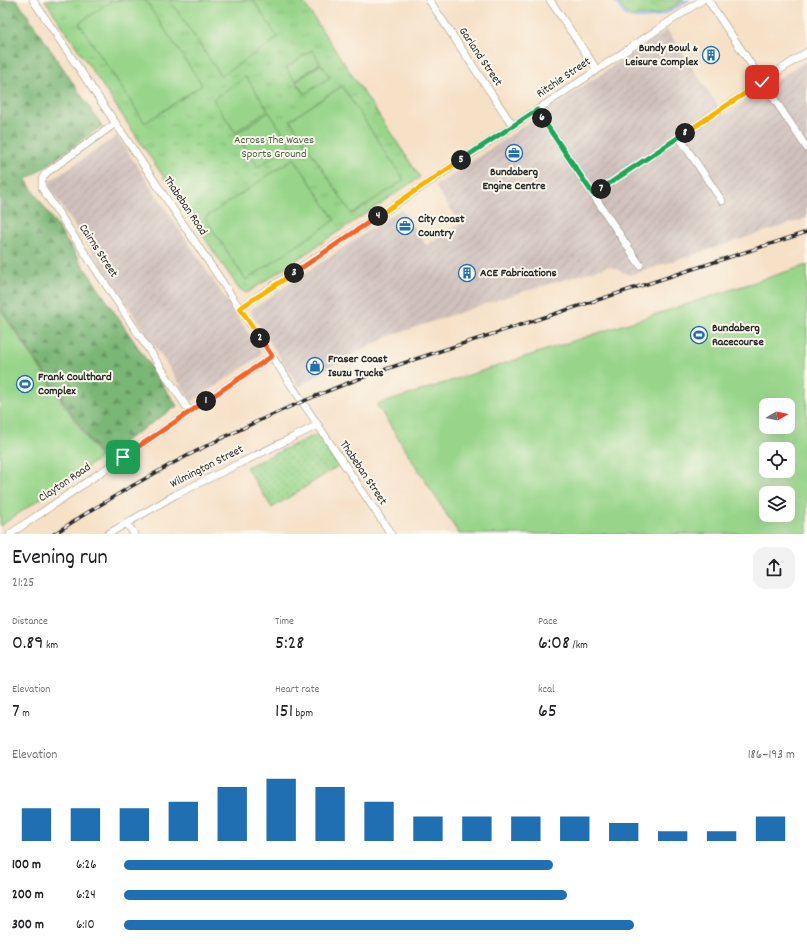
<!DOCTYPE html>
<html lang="en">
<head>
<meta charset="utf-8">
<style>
	:root { --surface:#fff; --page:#f2f2f2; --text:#202124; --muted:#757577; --accent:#1f6fb2 }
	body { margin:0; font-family:Dekko,sans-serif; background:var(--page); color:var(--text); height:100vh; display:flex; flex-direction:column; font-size:15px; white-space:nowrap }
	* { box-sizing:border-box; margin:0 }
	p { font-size:13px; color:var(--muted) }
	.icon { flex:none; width:22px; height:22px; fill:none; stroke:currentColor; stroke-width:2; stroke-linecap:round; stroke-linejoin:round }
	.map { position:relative; height:534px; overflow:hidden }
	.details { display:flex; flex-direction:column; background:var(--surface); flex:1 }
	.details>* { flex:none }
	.needle { width:26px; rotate:80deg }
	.tools { position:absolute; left:759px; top:398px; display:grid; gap:8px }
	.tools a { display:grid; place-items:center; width:36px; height:36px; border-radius:8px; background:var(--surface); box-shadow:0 4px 16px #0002; font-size:20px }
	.pin { position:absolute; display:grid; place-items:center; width:34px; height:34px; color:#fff; margin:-17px; border-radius:8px; box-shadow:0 2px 6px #0006 }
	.km { position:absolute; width:20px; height:20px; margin:-10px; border-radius:50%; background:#222; color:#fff; font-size:11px; line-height:20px; text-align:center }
	.round { display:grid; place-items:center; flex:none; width:42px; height:42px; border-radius:12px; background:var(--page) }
	.overview { display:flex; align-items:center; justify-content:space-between; height:68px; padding:0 12px }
	h1 { font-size:22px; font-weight:600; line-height:30px }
	.stats { display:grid; grid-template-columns:repeat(3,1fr); gap:6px; height:68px; padding:4px 12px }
	.stats div { display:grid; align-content:center }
	.stats b { font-size:20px; font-weight:600 }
	.stats small { font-size:11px; font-weight:400 }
	.stats p { font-size:11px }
	.chart { height:112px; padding:8px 12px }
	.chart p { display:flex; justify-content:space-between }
	.chart svg { width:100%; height:72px; margin-top:4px; stroke:var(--accent); stroke-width:6 }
	ul { padding:0 12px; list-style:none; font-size:13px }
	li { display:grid; grid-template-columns:64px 48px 1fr; align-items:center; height:30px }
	li i { height:10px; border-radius:5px; background:var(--accent) }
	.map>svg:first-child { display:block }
	.industrial { fill:url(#industrial-furrows) }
	.grass { fill:url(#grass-dots); stroke:#62805a }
	.forest { fill:url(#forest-firs); stroke:#527050 }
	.park { fill:url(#park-tufts); stroke:#62805a }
	.pitch { fill:#98d58a; stroke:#62805a; fill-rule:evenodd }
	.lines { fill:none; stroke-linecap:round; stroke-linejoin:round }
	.stream { stroke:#80afeb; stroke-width:2 }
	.minor-casing { stroke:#908678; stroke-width:8 }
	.minor { stroke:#fff; stroke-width:7 }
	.rail-casing { stroke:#2b2b2b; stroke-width:3.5 }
	.rail { stroke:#fbf7ec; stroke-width:2; stroke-dasharray:6; stroke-linecap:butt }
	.split-1-casing { stroke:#fff; stroke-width:8 }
	.split-2-casing { stroke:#fff; stroke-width:8 }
	.split-3-casing { stroke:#fff; stroke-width:8 }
	.split-4-casing { stroke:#fff; stroke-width:8 }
	.split-5-casing { stroke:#fff; stroke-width:8 }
	.split-6-casing { stroke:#fff; stroke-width:8 }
	.split-7-casing { stroke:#fff; stroke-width:8 }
	.split-8-casing { stroke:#fff; stroke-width:8 }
	.split-9-casing { stroke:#fff; stroke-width:8 }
	.split-1 { stroke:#f0652b; stroke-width:5 }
	.split-2 { stroke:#f0652b; stroke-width:5 }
	.split-3 { stroke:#f5b400; stroke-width:5 }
	.split-4 { stroke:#f0652b; stroke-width:5 }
	.split-5 { stroke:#f5b400; stroke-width:5 }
	.split-6 { stroke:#22a559; stroke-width:5 }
	.split-7 { stroke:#22a559; stroke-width:5 }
	.split-8 { stroke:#22a559; stroke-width:5 }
	.split-9 { stroke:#f5b400; stroke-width:5 }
	.labels { text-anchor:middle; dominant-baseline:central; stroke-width:4; stroke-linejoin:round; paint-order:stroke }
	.poi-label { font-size:12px; font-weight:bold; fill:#2b2b2b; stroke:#fbf7ec; text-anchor:start }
	.street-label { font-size:12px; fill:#2b2b2b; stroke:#fbf7ec }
	.park-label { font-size:12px; fill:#4c5e48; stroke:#fbf7ec }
</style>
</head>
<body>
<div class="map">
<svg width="807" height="534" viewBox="0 0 807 534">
	<defs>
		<pattern id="industrial-furrows" width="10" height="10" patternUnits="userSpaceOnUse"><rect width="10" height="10" fill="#cfc0bb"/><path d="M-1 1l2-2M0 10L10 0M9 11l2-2" fill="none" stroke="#b2a5a1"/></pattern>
		<pattern id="grass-dots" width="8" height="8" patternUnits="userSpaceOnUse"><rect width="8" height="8" fill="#98d58a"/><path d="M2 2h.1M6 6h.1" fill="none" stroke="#83b777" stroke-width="1.8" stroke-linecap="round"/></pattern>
		<pattern id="forest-firs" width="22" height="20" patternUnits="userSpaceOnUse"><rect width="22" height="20" fill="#7ab676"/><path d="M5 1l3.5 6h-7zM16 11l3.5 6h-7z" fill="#649461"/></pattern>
		<pattern id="park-tufts" width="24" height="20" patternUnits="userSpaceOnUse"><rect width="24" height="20" fill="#98d58a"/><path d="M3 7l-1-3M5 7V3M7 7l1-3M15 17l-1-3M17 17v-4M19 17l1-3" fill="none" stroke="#83b777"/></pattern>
	</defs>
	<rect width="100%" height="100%" fill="#fbf7ec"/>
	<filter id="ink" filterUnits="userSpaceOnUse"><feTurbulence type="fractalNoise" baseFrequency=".025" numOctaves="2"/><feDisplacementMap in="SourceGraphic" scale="8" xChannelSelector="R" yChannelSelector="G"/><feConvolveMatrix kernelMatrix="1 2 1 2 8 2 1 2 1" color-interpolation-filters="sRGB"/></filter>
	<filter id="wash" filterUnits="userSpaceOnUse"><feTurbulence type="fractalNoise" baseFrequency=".012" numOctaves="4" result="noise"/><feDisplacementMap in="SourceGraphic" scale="16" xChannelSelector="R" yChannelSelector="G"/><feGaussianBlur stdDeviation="0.9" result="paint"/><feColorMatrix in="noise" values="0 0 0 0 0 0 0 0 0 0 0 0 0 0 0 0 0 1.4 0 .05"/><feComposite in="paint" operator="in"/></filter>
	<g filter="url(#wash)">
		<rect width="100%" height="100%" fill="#f6e0c6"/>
		<path class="industrial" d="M667,30L724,115L807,60V218L630,275L609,266L509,296L392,335L337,362L299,387L251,313L252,309L401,209L426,245L460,223L435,186Z
			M117,136L261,352L259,357L192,402L49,187L50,181Z"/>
		<path class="grass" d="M315,435L320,438L338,466L272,508L246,467Z"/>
		<path class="forest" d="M0,0H17L102,126L26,180L177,406L101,457L0,307Z"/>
		<path class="park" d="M45,0H302L420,177L247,293L239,289L169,185L175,181L170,175L165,179Z
			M617,0H684L671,8L656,15L632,16L626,13Z"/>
		<path class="pitch" d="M113,0H145L202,85L145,123L79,23Z
			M170,0H253L278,38L221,76Z
			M312,50L320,63L295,81L286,68Z
			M321,64L330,77L305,94L296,82Z
			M246,77L268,110L235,132L213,99Z
			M342,86L404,180L352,214L290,120Z
			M269,112L291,145L258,167L236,134Z
			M294,158L335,220L246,280L205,218Z
			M807,265V534H459L377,405ZM766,405H788V427H766ZM766,449H788V471H766ZM766,493H788V515H766Z
			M0,309L100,458L0,526Z"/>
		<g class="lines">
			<path class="stream" d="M615,0C618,5 622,12 626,16C629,18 634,18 638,18C660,18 670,12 688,0"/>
		</g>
	</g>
	<g filter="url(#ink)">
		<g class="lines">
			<g class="minor-casing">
				<path id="minor" d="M33,0L391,534
					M429,0L513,126
					M550,0L597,70
					M708,0L807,148
					M537,110L640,265
					M116,123L46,173L42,179V188L190,412
					M679,137L722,201
					M593,194L807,52
					M240,308L702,0
					M127,523L134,534
					M10,534L272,356
					M108,534L175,495L318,425"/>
			</g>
			<use href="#minor" class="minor"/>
			<g class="rail-casing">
				<path id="rail" d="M54,534C139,478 229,431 323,393C359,378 397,365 434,353L807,232"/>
			</g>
			<use href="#rail" class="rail"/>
		</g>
	</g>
	<g class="lines" filter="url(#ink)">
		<g class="split-1-casing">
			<path id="split-1" d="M123,457L206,401"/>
		</g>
		<g class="split-2-casing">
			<path id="split-2" d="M206,401L272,356L260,338"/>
		</g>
		<g class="split-3-casing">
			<path id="split-3" d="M260,338L240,308L294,273"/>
		</g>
		<g class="split-4-casing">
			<path id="split-4" d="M294,273L378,216"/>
		</g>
		<g class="split-5-casing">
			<path id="split-5" d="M378,216L461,160"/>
		</g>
		<g class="split-6-casing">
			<path id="split-6" d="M461,160L537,110L542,118"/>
		</g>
		<g class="split-7-casing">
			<path id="split-7" d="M542,118L593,194L601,189"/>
		</g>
		<g class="split-8-casing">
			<path id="split-8" d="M601,189L685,133"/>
		</g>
		<g class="split-9-casing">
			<path id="split-9" d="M685,133L762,82"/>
		</g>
		<use href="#split-1" class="split-1"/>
		<use href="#split-2" class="split-2"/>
		<use href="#split-3" class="split-3"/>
		<use href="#split-4" class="split-4"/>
		<use href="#split-5" class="split-5"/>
		<use href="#split-6" class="split-6"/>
		<use href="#split-7" class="split-7"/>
		<use href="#split-8" class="split-8"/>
		<use href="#split-9" class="split-9"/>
	</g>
	<defs>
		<g id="building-ring" transform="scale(0.9)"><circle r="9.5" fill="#fbf7ec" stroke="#1f6fb2" stroke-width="1.5"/><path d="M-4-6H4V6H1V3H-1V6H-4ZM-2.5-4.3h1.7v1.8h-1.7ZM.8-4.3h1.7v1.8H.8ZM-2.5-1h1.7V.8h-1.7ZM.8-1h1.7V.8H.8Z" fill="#1f6fb2"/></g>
		<g id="office-ring" transform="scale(0.9)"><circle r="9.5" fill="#fbf7ec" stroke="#1f6fb2" stroke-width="1.5"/><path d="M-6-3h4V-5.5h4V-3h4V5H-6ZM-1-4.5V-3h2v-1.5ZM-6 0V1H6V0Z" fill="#1f6fb2"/></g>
		<g id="stadium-ring" transform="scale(0.9)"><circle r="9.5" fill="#fbf7ec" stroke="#1f6fb2" stroke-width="1.5"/><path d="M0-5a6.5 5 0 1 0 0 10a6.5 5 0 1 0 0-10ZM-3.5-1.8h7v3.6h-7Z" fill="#1f6fb2"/></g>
		<g id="shop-ring" transform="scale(0.9)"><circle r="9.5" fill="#fbf7ec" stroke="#1f6fb2" stroke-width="1.5"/><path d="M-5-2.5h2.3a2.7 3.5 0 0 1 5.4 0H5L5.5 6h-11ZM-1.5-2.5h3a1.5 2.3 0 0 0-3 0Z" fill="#1f6fb2"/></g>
	</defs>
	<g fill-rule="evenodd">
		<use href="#building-ring" x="711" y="55"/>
		<use href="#office-ring" x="514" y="153"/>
		<use href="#office-ring" x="405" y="226"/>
		<use href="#building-ring" x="467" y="273"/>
		<use href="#stadium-ring" x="699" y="335"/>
		<use href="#shop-ring" x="315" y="366"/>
		<use href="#stadium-ring" x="25" y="384"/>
	</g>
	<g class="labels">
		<g class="poi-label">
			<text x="698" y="48" text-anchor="end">Bundy Bowl &amp;<tspan x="698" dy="14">Leisure Complex</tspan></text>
			<text x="514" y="172" text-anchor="middle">Bundaberg<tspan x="514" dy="14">Engine Centre</tspan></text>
			<text x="418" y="219">City Coast<tspan x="418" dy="14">Country</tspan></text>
			<text x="480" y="273">ACE Fabrications</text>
			<text x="712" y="328">Bundaberg<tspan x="712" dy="14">Racecourse</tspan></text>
			<text x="328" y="359">Fraser Coast<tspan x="328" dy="14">Isuzu Trucks</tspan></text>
			<text x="38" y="377">Frank Coulthard<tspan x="38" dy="14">Complex</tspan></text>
		</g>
		<g class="street-label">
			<text transform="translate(480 57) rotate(56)">Garland Street</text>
			<text transform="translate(564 78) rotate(-34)">Ritchie Street</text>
			<text transform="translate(185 206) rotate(56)">Thabeban Road</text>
			<text transform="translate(98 251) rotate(57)">Cairns Street</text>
			<text transform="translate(207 467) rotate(-27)">Wilmington Street</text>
			<text transform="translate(363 473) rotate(56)">Thabeban Street</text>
			<text transform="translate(65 483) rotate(-34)">Clayton Road</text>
		</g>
		<g class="park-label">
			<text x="274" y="140">Across The Waves<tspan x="274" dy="14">Sports Ground</tspan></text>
		</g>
	</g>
</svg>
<div class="tools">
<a><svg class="needle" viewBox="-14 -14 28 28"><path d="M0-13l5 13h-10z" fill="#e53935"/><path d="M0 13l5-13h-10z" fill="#757577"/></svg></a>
<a><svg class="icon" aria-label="locate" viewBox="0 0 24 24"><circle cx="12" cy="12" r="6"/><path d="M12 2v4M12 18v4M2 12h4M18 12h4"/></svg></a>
<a><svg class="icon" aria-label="layers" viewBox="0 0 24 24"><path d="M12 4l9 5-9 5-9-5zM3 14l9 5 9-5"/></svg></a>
</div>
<div class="pin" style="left:123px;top:457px;background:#1e9e55"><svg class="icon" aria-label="arrive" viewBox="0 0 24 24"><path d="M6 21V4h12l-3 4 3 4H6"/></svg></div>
<div class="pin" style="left:762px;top:82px;background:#d93025"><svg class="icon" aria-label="check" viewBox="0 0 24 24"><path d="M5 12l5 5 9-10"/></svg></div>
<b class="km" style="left:206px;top:401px">1</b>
<b class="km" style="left:260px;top:338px">2</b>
<b class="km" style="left:294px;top:273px">3</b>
<b class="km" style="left:378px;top:216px">4</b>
<b class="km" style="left:461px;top:160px">5</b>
<b class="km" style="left:542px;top:118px">6</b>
<b class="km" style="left:601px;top:189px">7</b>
<b class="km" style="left:685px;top:133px">8</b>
</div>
<section class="details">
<div class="overview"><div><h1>Evening run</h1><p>21:25</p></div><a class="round"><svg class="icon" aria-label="share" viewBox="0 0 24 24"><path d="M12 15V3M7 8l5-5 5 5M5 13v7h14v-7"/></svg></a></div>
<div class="stats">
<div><p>Distance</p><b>0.89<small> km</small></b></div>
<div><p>Time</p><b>5:28</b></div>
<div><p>Pace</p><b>6:08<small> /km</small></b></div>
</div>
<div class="stats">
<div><p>Elevation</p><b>7<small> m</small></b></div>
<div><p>Heart rate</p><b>151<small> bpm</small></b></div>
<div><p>kcal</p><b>65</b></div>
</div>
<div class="chart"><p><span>Elevation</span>186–193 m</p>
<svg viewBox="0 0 160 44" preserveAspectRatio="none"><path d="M5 44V24M15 44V24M25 44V24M35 44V20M45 44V11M55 44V6M65 44V11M75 44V20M85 44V29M95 44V29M105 44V29M115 44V29M125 44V33M135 44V38M145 44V38M155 44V29"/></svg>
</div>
<ul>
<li><b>100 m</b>6:26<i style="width:64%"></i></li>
<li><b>200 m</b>6:24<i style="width:66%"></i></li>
<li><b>300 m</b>6:10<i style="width:76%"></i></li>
</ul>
</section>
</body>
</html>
